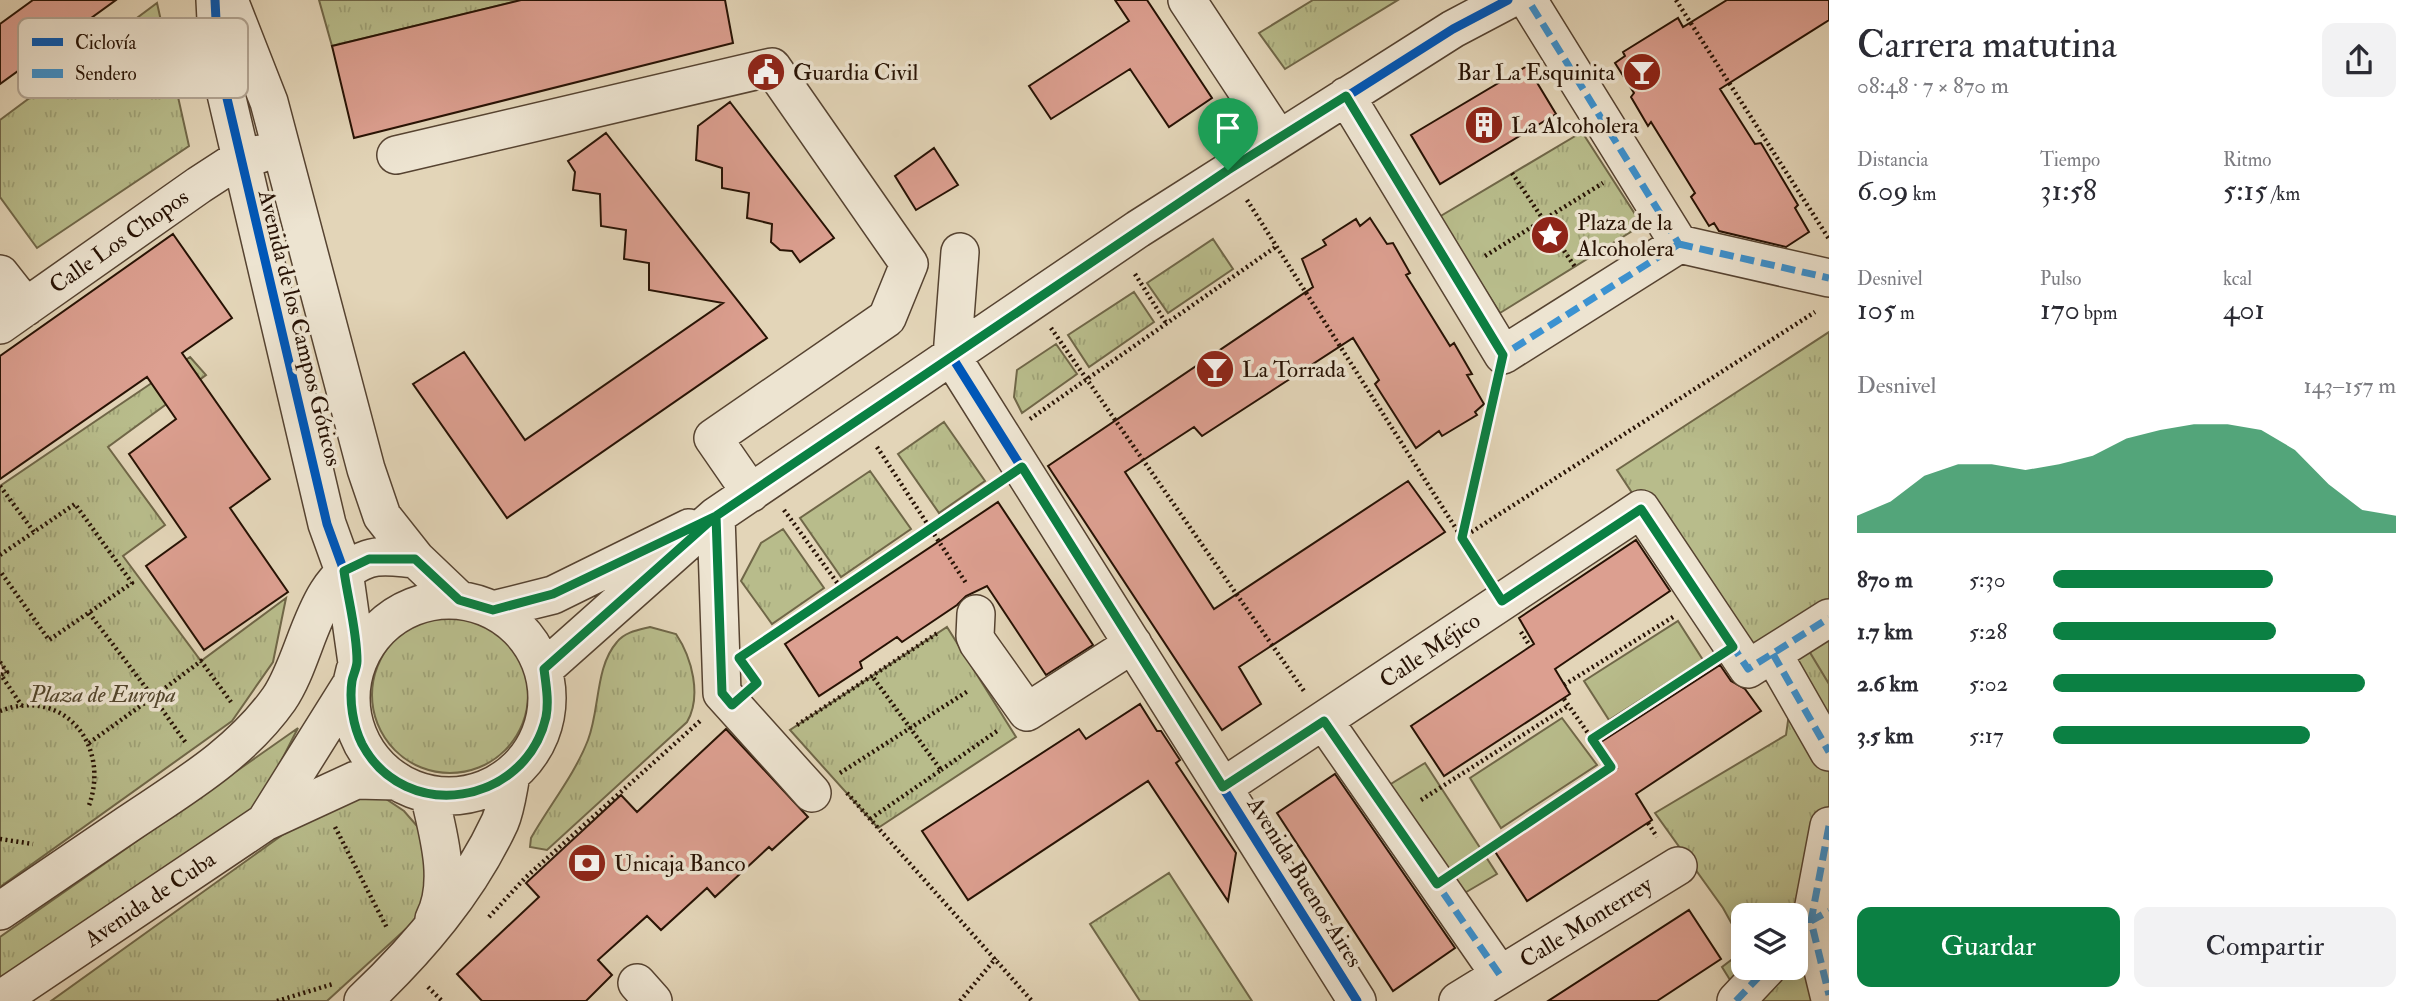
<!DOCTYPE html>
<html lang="es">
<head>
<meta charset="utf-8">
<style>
	:root { --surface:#fff; --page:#f2f2f3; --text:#2b2b33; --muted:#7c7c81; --accent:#0b8043 }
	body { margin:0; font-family:"IM FELL Double Pica",serif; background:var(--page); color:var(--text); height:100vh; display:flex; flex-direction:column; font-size:26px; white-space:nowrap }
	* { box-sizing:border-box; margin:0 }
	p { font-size:23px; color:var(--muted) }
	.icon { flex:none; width:38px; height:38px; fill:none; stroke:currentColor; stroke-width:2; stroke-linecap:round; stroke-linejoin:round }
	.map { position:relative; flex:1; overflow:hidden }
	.side { display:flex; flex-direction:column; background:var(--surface); width:595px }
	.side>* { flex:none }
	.buttons { position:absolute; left:1731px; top:903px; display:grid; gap:14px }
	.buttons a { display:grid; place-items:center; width:77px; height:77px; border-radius:14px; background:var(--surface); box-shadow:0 4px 18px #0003; font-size:35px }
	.pin { position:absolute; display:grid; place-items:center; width:60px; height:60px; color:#fff; margin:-72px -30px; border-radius:50% 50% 50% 0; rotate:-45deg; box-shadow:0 0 7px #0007 }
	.pin .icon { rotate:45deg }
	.round { display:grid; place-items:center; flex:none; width:74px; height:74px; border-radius:14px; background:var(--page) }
	.summary { display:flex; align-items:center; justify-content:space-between; height:119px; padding:0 28px }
	h1 { font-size:38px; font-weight:600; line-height:52px }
	.stats { display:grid; grid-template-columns:repeat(3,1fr); gap:10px; height:119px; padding:7px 28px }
	.stats div { display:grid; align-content:center }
	.stats b { font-size:30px; font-weight:600 }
	.stats small { font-size:19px; font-weight:400 }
	.stats p { font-size:19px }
	.chart { height:196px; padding:14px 28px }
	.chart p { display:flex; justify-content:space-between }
	.chart svg { width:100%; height:126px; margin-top:7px; fill:var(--accent); opacity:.7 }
	.button { display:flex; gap:14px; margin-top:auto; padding:14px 28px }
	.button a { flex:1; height:80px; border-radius:14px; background:var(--accent); color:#fff; font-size:28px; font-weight:600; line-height:80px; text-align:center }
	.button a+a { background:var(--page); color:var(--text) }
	ul { padding:0 28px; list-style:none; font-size:23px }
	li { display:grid; grid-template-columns:112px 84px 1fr; align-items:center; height:52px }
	li i { height:18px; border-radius:9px; background:var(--accent) }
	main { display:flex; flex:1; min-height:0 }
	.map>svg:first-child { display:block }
	.grass { fill:url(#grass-tufts); stroke:#706748; stroke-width:2 }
	.garden { fill:#b8bc8b; stroke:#706748; stroke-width:2 }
	.building { fill:#dc9f90; stroke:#271204; stroke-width:2 }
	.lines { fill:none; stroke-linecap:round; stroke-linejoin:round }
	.minor-casing { stroke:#564331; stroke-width:40 }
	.path { stroke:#271204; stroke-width:4.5; stroke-dasharray:2 3.5; stroke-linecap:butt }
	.minor { stroke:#ede4d1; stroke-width:37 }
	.quiet { stroke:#3b92d1; stroke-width:7; stroke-dasharray:14 7; stroke-linecap:butt }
	.cycleway-casing { stroke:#ede4d1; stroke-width:13 }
	.cycleway { stroke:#0057b8; stroke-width:9 }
	.route-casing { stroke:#fff; stroke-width:14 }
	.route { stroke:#0b8043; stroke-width:9 }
	.labels { text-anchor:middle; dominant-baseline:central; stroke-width:7; stroke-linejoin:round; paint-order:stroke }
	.poi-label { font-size:23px; fill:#271204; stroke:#ede4d1; text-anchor:start }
	.street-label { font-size:23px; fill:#271204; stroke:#ede4d1 }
	.park-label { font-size:23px; font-style:italic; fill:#52452c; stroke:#ede4d1 }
	.key { fill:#ede4d1; stroke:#b2a594; stroke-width:2 }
	.key-label { font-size:19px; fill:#271204 }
</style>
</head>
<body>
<main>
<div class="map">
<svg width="1829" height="1001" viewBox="0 0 1829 1001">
	<defs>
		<pattern id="grass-tufts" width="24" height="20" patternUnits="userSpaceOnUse" patternTransform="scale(1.75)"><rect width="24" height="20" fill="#b8bc8b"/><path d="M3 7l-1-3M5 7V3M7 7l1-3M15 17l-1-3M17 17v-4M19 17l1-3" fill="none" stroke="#9ea176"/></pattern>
	</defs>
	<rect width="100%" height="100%" fill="#e3d5b8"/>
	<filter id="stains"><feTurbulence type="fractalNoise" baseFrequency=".00286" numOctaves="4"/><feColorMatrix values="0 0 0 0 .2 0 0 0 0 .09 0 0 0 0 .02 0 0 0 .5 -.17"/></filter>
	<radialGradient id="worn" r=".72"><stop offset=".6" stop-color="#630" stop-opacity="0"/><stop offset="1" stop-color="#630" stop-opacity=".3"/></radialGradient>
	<path class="grass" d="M319,0H521L332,46Z
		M1313,0H1398L1285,69L1259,33Z
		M157,3L189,146L37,248L0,197V120Z
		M1582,132L1642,225L1500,313L1439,217Z
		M1213,239L1233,269L1168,313L1147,283Z
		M1134,292L1154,322L1089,367L1068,335Z
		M1829,332V1001H1733L1740,996L1722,967L1743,951V968H1796V915H1743V944L1723,908L1655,813L1786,735L1800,637L1748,669L1617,470Z
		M1056,344L1077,374L1022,413L1014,397L1017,370Z
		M190,357L206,375L108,447L165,525L123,556L201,661L286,598L273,662L232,721L0,887V676L6,672L0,662V486Z
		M944,422L985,481L939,513L898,454Z
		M870,471L911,529L841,577L800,518Z
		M783,529L824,588L772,624L741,581L761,543Z
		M372 695a78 78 0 1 1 156 0a78 78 0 1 1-156 0Z
		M650,627L676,634C692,658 702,696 687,722L547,850L530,847L531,838C549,806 575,774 588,740C600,709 595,667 617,642C625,632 638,630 650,627Z
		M947,627L1016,737L878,828L790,730Z
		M298,728L252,818L0,987V937Z
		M359,793L383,797L404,811L424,834L427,878L419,917L327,1001H51L299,823Z
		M1169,873L1252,1001H1140L1090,924Z"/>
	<path class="garden" d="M1829,618V684L1800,636Z
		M1678,621L1703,660L1609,720L1584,681Z
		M1562,718L1597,765L1501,828L1470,778Z
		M1425,763L1497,874L1439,908L1368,798Z"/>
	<path class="building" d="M33,0H116L0,84V24Z
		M521,0H725L733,43L354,138L332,46Z
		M1115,0H1147L1212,98L1169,127L1130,69L1051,119L1029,86L1129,21Z
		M1727,0H1829V20L1720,89L1755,144L1761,143L1798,205L1795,208L1809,232L1786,247L1719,231L1714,223L1709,226L1691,197L1695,193L1651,122L1648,126L1631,97L1634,93L1615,63L1625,56L1623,52L1678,18L1683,27Z
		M1527,66L1556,114L1440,184L1411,135Z
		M730,102L834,238L800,262L792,251L780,250L771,242L772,224L747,218L749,193L722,188V168L696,160L698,126Z
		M606,133L767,338L507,518L413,384L464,352L525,440L723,303L649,290V263L624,259L626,230L601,226L600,194L573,190L575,172L568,161Z
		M934,148L958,185L916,210L895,176Z
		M1370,218L1387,244L1393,243L1410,273L1406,275L1450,346L1454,343L1472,374L1467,375L1484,404L1475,412L1477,415L1442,436L1439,431L1416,448L1375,384L1379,380L1353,338L1202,436L1194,427L1125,472L1214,609L1408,481L1445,532L1239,667L1261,704L1222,730L1048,466L1313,287L1302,259L1326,245L1323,240L1356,219L1360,226Z
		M173,234L232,318L182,353L270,479L230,508L288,592L204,650L146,566L186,537L129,454L176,419L147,377L0,479V356Z
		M998,502L1093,645L1046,675L987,586L966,596L957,605L902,642L897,637L860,662L862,668L819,696L785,644Z
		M1636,540L1670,591L1555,669L1570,694L1444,776L1411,726L1534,644L1519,618Z
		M1720,665L1731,681L1745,689L1761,711L1636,794L1652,820L1527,901L1494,850L1617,768L1601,742Z
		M1140,704L1157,731H1161L1180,760L1176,763L1236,853L1228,901L1148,781L968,900L922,831L1079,729L1086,739Z
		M726,729L808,817L772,850L769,847L715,897L707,888L661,930L647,916L598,960L612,975L586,1001H482L457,974L539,897L526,883L621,795L637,812Z
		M1335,774L1455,948L1393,991L1277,813Z
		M1689,910L1721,959L1657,1001H1548Z"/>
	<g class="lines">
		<g class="minor-casing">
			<path id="minor" d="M215,0L218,60L327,524L344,571L357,663
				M229,0L269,102L366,469L382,516L416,559L459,600
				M1187,0L1278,138
				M1346,96L1503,355L1679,244L1528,0
				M396,155L772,67L909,264L887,318L713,438L751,493
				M1679,244L1829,278
				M960,252L952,357L1357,1001
				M0,274L26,307
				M0,325L199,185L239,159L260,154
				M716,516L722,693L812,793
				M351 698a98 98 0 1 1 196 0a98 98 0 1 1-196 0Z
				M493,610L553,595L689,528
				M976,614L975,636L978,643L1027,712L1133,644
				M1773,654L1829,752
				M544,669L716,516L1138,229L1453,29L1508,0
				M1324,721L1500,975
				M1223,787L1641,509L1748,669L1829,618
				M429,794C438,833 453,882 434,919
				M265,822L352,683
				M1829,826L1811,921L1829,995
				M0,911C43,882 85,853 128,824C183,787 240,754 279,699C309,655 312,578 368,559C383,554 400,558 416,559
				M637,983L653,1001
				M0,1000L265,822L356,780L397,781
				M363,1001C418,949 468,891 500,822C506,808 508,790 511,775
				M1458,1001L1678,866
				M1736,1001L1767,968"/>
		</g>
		<path class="path" d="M1676,0L1829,239
			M1512,173L1575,267
			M1247,200L1483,571
			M1485,256L1603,183
			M1135,274L1166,323
			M1051,328L1304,691
			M1030,419L1277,246
			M877,447L966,583
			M0,486L34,532
			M784,510L841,588
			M1462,537L1495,388
			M1462,538L1815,312
			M0,555L75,504L132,583L49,640L0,571
			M89,613L153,697L201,661L231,702
			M1521,632L1530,646
			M757,646L994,486
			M0,662L7,672L1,675L22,706
			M1564,685L1673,617
			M1564,699L1614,770
			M0,711C65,686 112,747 88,808
			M797,725L939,632
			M1592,739L1705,665
			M89,743L153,697L186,743
			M941,770L997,731
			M840,773L968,691
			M847,793L1032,1001
			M1421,800L1568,706
			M870,819L941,770L872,676
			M1648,823L1657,837
			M335,827L387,928
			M0,839L33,844
			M1467,864L1611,767
			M489,917L525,878L700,721
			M428,987L442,1001
			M277,1001L333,984
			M960,1001L996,958"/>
		<use href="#minor" class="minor"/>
		<path class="quiet" d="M1346,96L1503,355L1679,244L1528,0
			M1679,244L1829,278
			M1618,523L1641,509L1748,669L1829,618
			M1773,654L1829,752
			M1324,721L1500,975
			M1829,826L1811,921L1829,995
			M1796,937L1811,921L1829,911
			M1736,1001L1767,968"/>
		<g class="cycleway-casing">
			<path id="cycleway" d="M215,0L218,60L327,524L344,571L357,663
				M952,357L1357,1001
				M544,669L716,516L1138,229L1453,29L1508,0"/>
		</g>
		<use href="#cycleway" class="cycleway"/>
	</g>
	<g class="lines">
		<g class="route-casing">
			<path id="route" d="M1228,170L716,516L553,594L493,610L459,600L415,559H369L344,571C348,600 357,631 357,661C357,668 353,675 352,681C349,701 353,726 362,744C405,825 526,805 546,717C549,701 546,685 544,669L716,516L722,693L732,705L757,683L739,658L1022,467L1223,787L1324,721L1437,884L1611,767L1592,739L1733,647L1641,509L1502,601L1462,538L1503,355L1346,96L1228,170"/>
		</g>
		<use href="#route" class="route"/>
	</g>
	<defs>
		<g id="civic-disc" transform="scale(2.0125)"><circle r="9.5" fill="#8f2418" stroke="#ede4d1"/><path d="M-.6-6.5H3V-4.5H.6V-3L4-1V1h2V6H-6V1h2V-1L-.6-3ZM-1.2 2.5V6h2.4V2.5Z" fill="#fff"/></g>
		<g id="bar-disc" transform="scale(2.0125)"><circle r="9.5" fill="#8f2418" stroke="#ede4d1"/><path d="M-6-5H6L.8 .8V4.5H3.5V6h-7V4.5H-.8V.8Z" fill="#fff"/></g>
		<g id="building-disc" transform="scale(2.0125)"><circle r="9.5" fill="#8f2418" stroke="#ede4d1"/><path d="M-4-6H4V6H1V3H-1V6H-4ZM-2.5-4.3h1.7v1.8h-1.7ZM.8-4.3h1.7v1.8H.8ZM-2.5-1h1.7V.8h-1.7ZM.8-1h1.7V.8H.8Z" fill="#fff"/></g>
		<g id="sight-disc" transform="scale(2.0125)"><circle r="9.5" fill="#8f2418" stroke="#ede4d1"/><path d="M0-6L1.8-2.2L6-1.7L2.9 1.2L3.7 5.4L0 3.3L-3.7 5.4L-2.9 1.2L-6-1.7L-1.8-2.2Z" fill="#fff"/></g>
		<g id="bank-disc" transform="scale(2.0125)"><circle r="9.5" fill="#8f2418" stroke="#ede4d1"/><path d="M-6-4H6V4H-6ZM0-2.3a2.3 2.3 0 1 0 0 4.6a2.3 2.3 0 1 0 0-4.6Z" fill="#fff"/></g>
	</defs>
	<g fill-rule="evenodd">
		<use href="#civic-disc" x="766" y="72"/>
		<use href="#bar-disc" x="1642" y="72"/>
		<use href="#building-disc" x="1484" y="125"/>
		<use href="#sight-disc" x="1550" y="235"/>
		<use href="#bar-disc" x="1215" y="369"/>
		<use href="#bank-disc" x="587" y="863"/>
	</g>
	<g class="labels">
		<g class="poi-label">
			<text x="793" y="72">Guardia Civil</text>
			<text x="1615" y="72" text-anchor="end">Bar La Esquinita</text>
			<text x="1511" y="125">La Alcoholera</text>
			<text x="1577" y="222">Plaza de la<tspan x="1577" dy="26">Alcoholera</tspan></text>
			<text x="1242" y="369">La Torrada</text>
			<text x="614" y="863">Unicaja Banco</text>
		</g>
		<g class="street-label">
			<text transform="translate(119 241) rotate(-35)">Calle Los Chopos</text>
			<text transform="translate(300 328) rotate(76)">Avenida de los Campos Góticos</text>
			<text transform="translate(1430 650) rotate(-34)">Calle Méjico</text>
			<text transform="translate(1305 882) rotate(58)">Avenida Buenos Aires</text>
			<text transform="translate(150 899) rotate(-34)">Avenida de Cuba</text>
			<text transform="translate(1586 922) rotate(-32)">Calle Monterrey</text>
		</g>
		<g class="park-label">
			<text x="103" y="694">Plaza de Europa</text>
		</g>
	</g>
	<rect x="18" y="18" width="230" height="80" rx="10" class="key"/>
	<rect x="32" y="38" width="31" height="8" fill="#0057b8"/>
	<rect x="32" y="69" width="31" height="9" fill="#3b92d1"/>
	<g class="key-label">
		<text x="75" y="49">Ciclovía</text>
		<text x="75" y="80">Sendero</text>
	</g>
	<rect width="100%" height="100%" filter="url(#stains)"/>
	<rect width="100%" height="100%" fill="url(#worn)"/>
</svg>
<div class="buttons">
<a><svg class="icon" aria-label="layers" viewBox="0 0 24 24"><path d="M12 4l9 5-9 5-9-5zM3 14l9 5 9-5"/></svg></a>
</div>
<div class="pin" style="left:1228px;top:170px;background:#1e9e55"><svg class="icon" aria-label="arrive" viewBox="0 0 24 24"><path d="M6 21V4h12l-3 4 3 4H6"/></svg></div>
</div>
<section class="side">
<div class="summary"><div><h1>Carrera matutina</h1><p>08:48 · 7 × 870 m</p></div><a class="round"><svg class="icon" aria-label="share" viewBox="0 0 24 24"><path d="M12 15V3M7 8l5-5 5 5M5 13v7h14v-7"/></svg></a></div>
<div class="stats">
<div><p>Distancia</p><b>6.09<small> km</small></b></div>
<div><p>Tiempo</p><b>31:58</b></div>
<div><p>Ritmo</p><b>5:15<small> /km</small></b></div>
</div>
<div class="stats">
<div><p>Desnivel</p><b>105<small> m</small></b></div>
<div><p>Pulso</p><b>170<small> bpm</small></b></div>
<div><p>kcal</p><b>401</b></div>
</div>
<div class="chart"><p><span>Desnivel</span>143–157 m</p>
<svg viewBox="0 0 160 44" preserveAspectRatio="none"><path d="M0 44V38L10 33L20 24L30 20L40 20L50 22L60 20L70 17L80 11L90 8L100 6L110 6L120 8L130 15L140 27L150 36L160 38V44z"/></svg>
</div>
<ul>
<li><b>870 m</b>5:30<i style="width:64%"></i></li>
<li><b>1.7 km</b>5:28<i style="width:65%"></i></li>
<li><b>2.6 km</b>5:02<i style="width:91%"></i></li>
<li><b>3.5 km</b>5:17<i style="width:75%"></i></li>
</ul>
<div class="button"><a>Guardar</a><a>Compartir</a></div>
</section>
</main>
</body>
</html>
